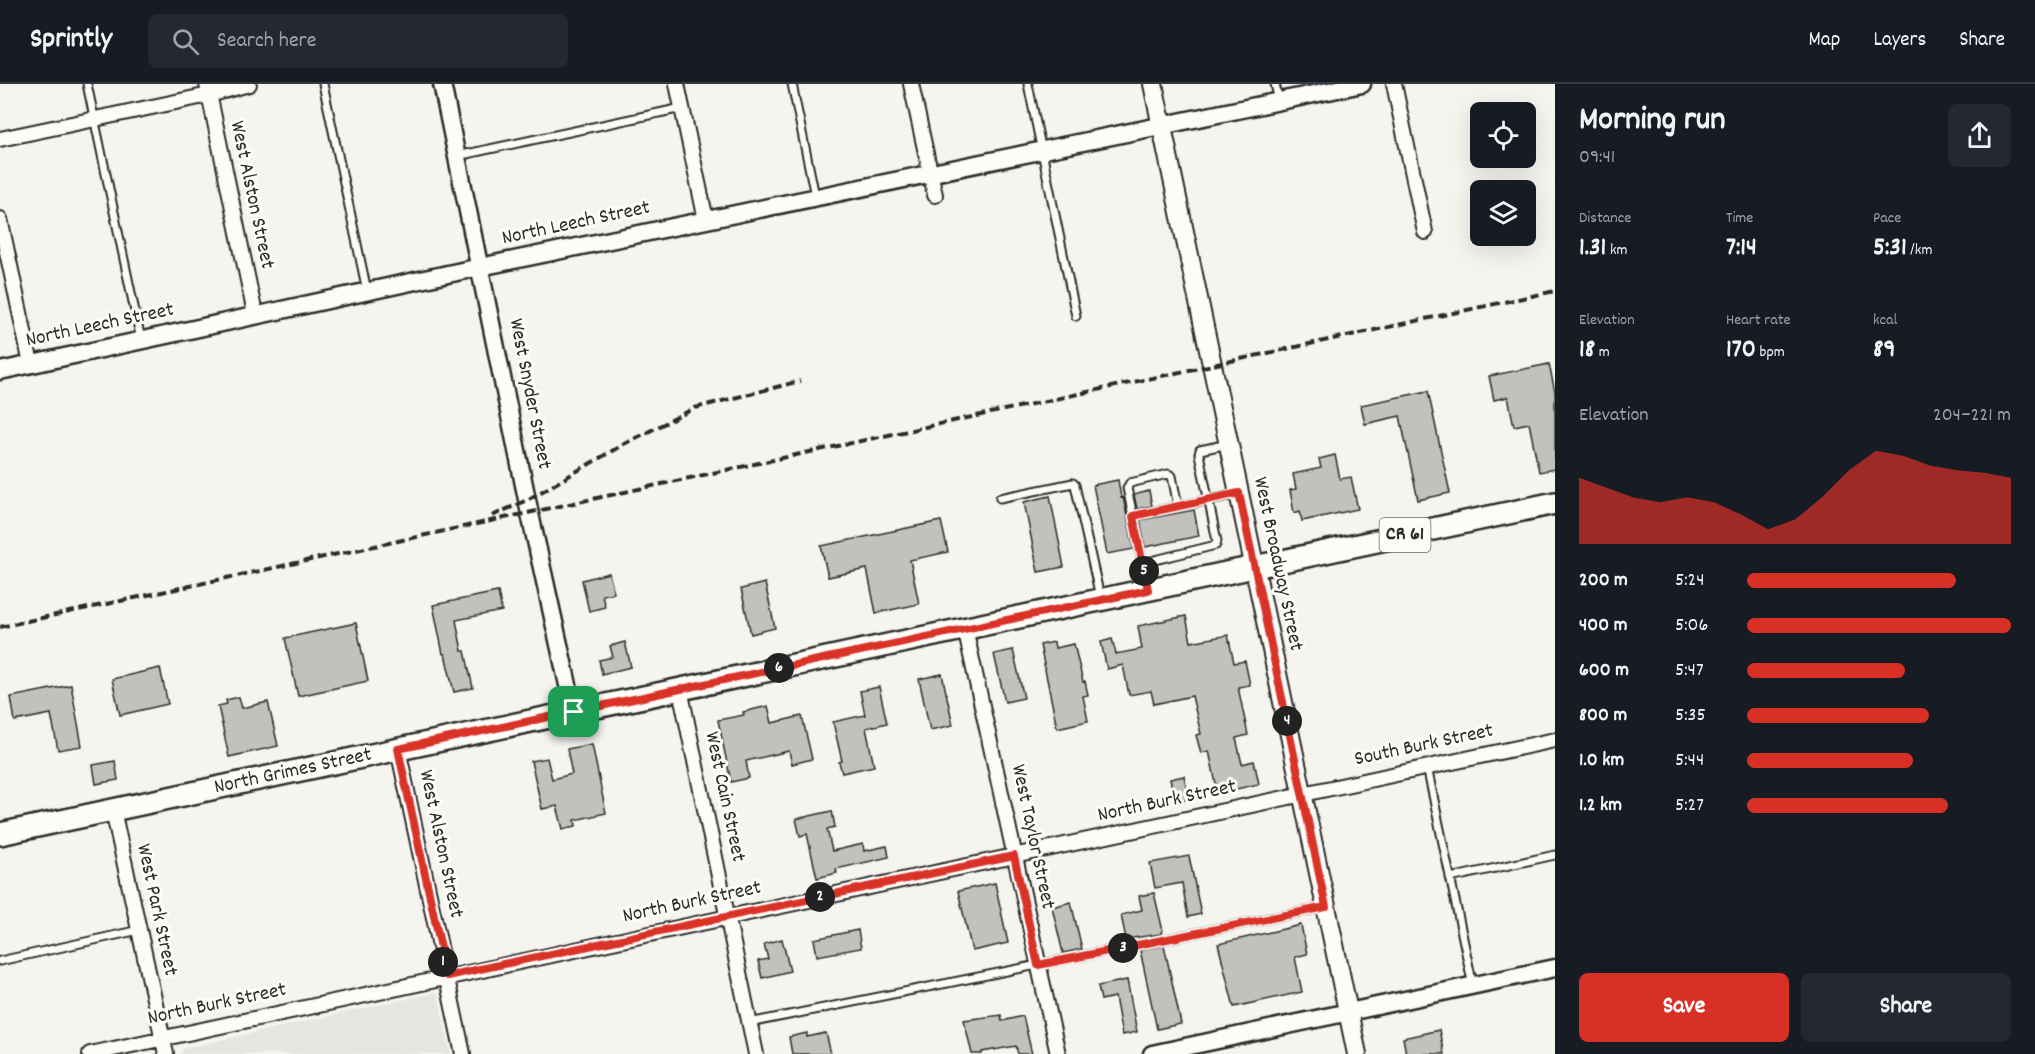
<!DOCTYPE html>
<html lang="en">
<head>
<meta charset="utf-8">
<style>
	:root { --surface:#171b24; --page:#242831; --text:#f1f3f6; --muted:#9ea1a6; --line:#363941; --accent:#d93025 }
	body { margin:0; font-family:Dekko,sans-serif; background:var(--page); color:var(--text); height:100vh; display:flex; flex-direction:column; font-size:22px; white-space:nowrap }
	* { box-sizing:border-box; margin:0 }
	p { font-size:20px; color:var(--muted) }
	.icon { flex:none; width:33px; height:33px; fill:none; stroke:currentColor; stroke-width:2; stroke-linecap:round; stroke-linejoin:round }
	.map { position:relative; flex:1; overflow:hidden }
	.panel { display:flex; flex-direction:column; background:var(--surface); width:480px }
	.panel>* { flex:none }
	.controls { position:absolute; left:1470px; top:18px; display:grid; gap:12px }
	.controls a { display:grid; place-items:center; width:66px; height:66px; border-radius:9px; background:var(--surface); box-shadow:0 6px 24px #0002; font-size:30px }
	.pin { position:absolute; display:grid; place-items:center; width:51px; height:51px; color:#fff; margin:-26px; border-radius:12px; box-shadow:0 3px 9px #0006 }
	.km { position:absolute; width:30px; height:30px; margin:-15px; border-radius:50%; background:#222; color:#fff; font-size:16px; line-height:30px; text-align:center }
	.round { display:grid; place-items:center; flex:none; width:63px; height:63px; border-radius:9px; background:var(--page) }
	.summary { display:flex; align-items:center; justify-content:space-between; height:102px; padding:0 24px }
	h1 { font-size:33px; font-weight:800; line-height:45px }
	.metrics { display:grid; grid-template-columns:repeat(3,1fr); gap:9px; height:102px; padding:6px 24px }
	.metrics div { display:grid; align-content:center }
	.metrics b { font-size:26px; font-weight:800 }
	.metrics small { font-size:16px; font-weight:400 }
	.metrics p { font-size:16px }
	.chart { height:168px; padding:12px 24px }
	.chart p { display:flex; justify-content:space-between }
	.chart svg { width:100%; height:108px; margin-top:6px; fill:var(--accent); opacity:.7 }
	.primary-button { display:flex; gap:12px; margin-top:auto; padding:12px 24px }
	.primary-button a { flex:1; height:69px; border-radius:9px; background:var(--accent); color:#fff; font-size:24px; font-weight:800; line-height:69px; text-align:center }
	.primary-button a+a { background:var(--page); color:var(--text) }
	ul { padding:0 24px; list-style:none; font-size:20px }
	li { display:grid; grid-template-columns:96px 72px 1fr; align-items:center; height:45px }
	li i { height:15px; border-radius:8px; background:var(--accent) }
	header { display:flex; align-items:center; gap:36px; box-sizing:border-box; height:84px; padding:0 30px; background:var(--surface); border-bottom:2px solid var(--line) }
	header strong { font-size:28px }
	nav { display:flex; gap:33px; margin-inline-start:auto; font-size:21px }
	.search { width:420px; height:54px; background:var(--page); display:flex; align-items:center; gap:15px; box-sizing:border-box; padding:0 21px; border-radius:9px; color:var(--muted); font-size:22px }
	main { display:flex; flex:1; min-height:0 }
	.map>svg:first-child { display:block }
	.built { fill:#e6e5e0 }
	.building { fill:#c2c1be; stroke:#2b2b2b; stroke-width:1.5 }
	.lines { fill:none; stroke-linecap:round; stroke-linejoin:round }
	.service-casing { stroke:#2b2b2b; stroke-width:11 }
	.minor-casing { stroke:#2b2b2b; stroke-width:18 }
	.tertiary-casing { stroke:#2b2b2b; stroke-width:21 }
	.secondary-casing { stroke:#2b2b2b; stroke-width:22 }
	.primary-casing { stroke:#2b2b2b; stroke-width:26 }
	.service { stroke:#fdfcf7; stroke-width:7 }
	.minor { stroke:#fdfcf7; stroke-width:14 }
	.tertiary { stroke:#fdfcf7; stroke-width:16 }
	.secondary { stroke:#fdfcf7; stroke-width:18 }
	.primary { stroke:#fdfcf7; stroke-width:21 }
	.rail { stroke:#2b2b2b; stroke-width:4; stroke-dasharray:9 4.5; stroke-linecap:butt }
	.route-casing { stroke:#fff; stroke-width:12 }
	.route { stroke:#d93025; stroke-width:8 }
	.labels { text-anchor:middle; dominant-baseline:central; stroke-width:6; stroke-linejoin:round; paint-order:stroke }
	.shield { fill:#fdfcf7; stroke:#6a6a68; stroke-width:1.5 }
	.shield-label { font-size:20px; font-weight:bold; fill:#2b2b2b }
	.street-label { font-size:21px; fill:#2b2b2b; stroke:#fdfcf7 }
</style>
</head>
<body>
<header>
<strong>Sprintly</strong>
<div class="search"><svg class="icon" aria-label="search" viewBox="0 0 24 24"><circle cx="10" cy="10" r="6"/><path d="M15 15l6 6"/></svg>Search here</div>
<nav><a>Map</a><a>Layers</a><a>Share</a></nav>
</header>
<main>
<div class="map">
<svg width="1555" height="970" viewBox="0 0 1555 970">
	<rect width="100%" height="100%" fill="#f5f4ef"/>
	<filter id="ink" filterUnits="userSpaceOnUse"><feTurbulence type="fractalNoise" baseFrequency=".0167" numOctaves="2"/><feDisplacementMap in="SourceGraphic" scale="12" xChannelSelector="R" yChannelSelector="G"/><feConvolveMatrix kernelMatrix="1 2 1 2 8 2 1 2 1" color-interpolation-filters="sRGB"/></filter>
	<g filter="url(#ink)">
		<path class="built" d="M434,909L438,911L451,970H180L185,964Z"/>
		<path class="building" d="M1549,280L1555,308V385L1539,388L1529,339L1514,342L1508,313L1494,316L1489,292Z
			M1428,307L1450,409L1418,416L1400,332L1365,340L1361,321Z
			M1335,371L1340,395L1351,393L1358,425L1302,437L1300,427L1294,429L1290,406L1296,405L1293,390L1321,384L1319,375Z
			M1118,396L1121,414L1123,413L1134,465L1107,470L1093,401Z
			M1149,407L1152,422L1137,425L1134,411Z
			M1050,412L1064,483L1038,488L1024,418Z
			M1194,426L1199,452L1145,463L1140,436Z
			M941,437L948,468L910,476L919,520L876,529L867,485L828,493L821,462Z
			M609,489L614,509L602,511L605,523L589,527L582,496Z
			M765,499L775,544L751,550L741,505Z
			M498,508L502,527L456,536L462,567H465L473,604L454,608L445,570H443L433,521Z
			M1186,532L1191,558L1228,551L1234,579L1245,577L1250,601L1238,603L1248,651L1236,654L1242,680L1254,677L1259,700L1218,709L1209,667L1201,669L1196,651L1201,650L1192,612L1154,620L1151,607L1129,611L1123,581L1107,585L1101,558L1112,555L1116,570L1142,565L1138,542Z
			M356,539L368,597L298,612L285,554Z
			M625,558L631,583L602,590L599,576L613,573L610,562Z
			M1054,558L1055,564L1074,560L1083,598L1085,597L1088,611L1083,612L1088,637L1057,644L1040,561Z
			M1013,566L1024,614L1005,618L994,570Z
			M160,584L168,620L120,631L112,595Z
			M942,590L953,641L930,646L919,595Z
			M71,601L82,662L58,666L51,630L15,637L11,613Z
			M879,603L887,639L866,644L874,682L842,689L839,678L842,677L833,638L865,631L860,607Z
			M239,613L242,624L268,618L278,662L229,673L218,622L227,620L226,616Z
			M768,622L772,639L802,632L812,675L792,680L789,667L746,677L749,694L731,698L718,636L744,631L743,628Z
			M592,660L606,729L575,736L576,742L563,745L557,722L542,725L531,677L547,674L552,695L572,690L567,665Z
			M115,677L118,696L96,700L93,681Z
			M1184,692L1189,715L1175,718L1170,695Z
			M832,727L835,743L827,745L832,767L863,760L864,767L887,762L889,773L836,785L837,789L817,794L807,750L800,752L796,735Z
			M1189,772L1201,830L1188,833L1182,799L1155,804L1150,779Z
			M995,799L1008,859L972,867L958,807Z
			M1154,809L1163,847L1161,848V850L1126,855L1121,831L1142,826L1139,812Z
			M1071,818L1082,865L1063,869L1052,823Z
			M1301,841L1307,870L1295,873L1302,908L1234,923L1218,860Z
			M858,846L861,864L817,872L814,855Z
			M782,855L790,887L762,894L758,877L768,875L764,860Z
			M1164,861L1181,940L1157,945L1140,866Z
			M1127,896L1137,948L1122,951L1115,913L1101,916L1098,902Z
			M1001,931L1002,937L1023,932L1032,970H1018L1016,962L982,968V970H972L964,936Z
			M1439,946L1444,970H1406L1403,954Z
			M807,949V953L826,949L831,970H792L789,953Z"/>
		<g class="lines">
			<g class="service-casing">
				<path id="service" d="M87,0L141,256
					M323,0L367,207
					M792,0L815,112
					M1028,0L1076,232
					M1275,0L1279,17
					M457,72L682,24
					M1000,414L1073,399L1075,401L1100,513
					M1178,422L1172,392L1168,390L1130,399L1127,404L1133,432L1237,410
					M1133,432L1147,503
					M1143,479L1216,461L1217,457L1199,370L1200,366L1228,360
					M1427,683L1473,902
					M1450,794L1555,771
					M0,877L139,846
					M749,939L1326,823"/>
			</g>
			<g class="minor-casing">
				<path id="minor" d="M207,0L255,230
					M677,0L706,136
					M911,0L935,111
					M1394,0L1425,148
					M0,55L209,11L249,0
					M0,135L31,280
					M965,544L1058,970
					M680,605L756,970
					M398,665L463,970
					M113,726L166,970
					M90,970L1555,656"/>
			</g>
			<g class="tertiary-casing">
				<path id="tertiary" d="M442,0L530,430L574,628
					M0,287L480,183L1362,0
					M1152,970L1555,884"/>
			</g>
			<g class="secondary-casing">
				<path id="secondary" d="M1153,0L1357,970"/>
			</g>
			<g class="primary-casing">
				<path id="primary" d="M0,750L1555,419"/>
			</g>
			<use href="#service" class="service"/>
			<use href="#minor" class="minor"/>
			<use href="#tertiary" class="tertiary"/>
			<use href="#secondary" class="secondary"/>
			<use href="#primary" class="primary"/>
			<path class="rail" d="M492,432L527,416L624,360L695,324L800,297
				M0,543L1555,207"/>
		</g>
	</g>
	<g class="lines" filter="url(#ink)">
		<g class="route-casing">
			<path id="route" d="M1239,409L1326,823L1038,881L1014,772L447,892L398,665L1148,506L1133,432Z"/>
		</g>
		<use href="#route" class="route"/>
	</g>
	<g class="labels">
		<rect class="shield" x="1379.5" y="434" width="51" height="34" rx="4.5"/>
		<g class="shield-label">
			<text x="1405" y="451">CR 61</text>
		</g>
		<g class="street-label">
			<text transform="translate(251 111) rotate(78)">West Alston Street</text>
			<text transform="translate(576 140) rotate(-12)">North Leech Street</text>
			<text transform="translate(100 242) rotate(-12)">North Leech Street</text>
			<text transform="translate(529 310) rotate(79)">West Snyder Street</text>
			<text transform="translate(1277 480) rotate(78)">West Broadway Street</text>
			<text transform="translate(1424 662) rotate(-12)">South Burk Street</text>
			<text transform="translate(293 688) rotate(-12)">North Grimes Street</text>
			<text transform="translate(724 713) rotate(78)">West Cain Street</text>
			<text transform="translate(1167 718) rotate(-12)">North Burk Street</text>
			<text transform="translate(1032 753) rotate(78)">West Taylor Street</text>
			<text transform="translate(440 760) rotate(78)">West Alston Street</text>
			<text transform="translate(692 819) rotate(-12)">North Burk Street</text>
			<text transform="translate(156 826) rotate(78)">West Park Street</text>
			<text transform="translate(217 921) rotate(-12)">North Burk Street</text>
		</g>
	</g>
</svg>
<div class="controls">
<a><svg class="icon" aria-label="locate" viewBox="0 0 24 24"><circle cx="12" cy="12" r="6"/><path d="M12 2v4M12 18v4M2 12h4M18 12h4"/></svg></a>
<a><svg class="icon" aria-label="layers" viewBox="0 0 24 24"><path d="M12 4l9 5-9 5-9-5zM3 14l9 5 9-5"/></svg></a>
</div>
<div class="pin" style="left:574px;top:628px;background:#1e9e55"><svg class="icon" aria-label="arrive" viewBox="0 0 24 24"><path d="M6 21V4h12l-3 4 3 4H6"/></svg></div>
<b class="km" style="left:443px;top:878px">1</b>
<b class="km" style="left:820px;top:813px">2</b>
<b class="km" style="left:1123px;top:864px">3</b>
<b class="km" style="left:1287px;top:637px">4</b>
<b class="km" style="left:1144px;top:487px">5</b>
<b class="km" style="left:779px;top:584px">6</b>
</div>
<section class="panel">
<div class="summary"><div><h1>Morning run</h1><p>09:41</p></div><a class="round"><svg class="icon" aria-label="share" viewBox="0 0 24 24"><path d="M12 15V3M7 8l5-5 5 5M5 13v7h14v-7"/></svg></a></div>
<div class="metrics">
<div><p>Distance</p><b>1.31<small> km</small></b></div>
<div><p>Time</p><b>7:14</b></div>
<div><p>Pace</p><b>5:31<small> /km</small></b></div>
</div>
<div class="metrics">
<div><p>Elevation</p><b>18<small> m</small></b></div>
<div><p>Heart rate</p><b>170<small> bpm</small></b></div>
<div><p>kcal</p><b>89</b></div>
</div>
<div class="chart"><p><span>Elevation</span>204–221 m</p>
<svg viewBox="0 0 160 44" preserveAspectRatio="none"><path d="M0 44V17L10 21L20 25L30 27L40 25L50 27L60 32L70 38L80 34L90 25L100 14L110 6L120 8L130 12L140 14L150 15L160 17V44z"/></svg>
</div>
<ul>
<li><b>200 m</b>5:24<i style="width:79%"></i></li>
<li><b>400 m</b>5:06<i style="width:100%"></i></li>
<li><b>600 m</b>5:47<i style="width:60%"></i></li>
<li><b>800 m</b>5:35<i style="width:69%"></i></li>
<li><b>1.0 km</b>5:44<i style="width:63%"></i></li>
<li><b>1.2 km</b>5:27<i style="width:76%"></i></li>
</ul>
<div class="primary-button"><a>Save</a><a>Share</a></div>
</section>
</main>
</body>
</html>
